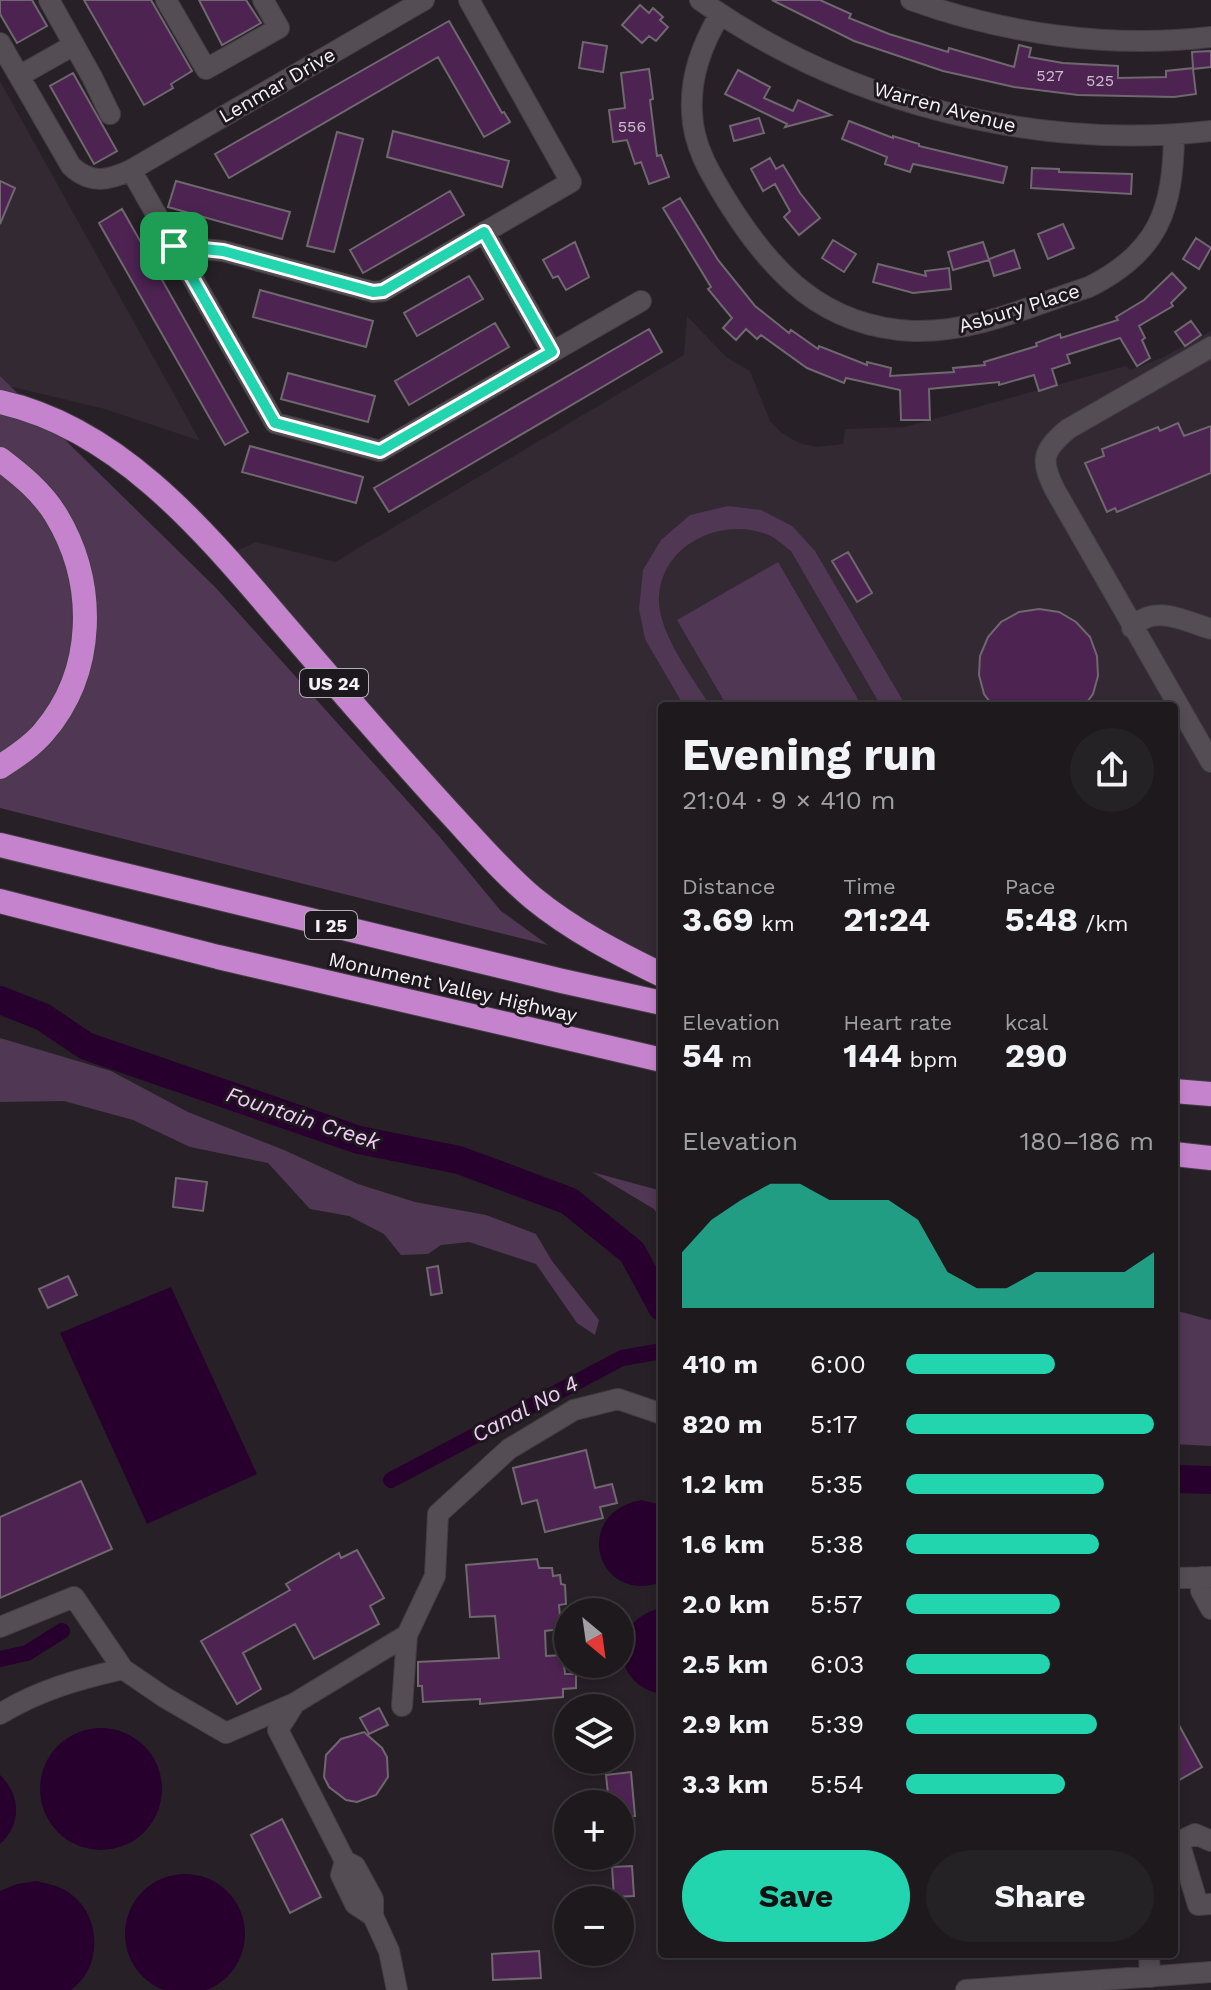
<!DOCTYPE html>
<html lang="en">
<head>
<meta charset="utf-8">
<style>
	:root { --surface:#1d191d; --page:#252226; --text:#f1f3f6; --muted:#a0a0a4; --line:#3b383b; --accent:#23d5af }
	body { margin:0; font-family:"Work Sans",sans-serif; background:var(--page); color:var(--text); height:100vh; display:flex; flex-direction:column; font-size:30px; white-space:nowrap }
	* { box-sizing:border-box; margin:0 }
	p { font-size:26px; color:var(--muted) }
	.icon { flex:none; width:44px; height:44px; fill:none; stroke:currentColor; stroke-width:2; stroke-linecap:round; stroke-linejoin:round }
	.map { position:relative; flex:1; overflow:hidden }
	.sheet { position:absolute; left:658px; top:702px; width:520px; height:1256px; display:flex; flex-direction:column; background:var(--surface); border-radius:8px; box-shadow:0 4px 12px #0003,0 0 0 2px var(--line) }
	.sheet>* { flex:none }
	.needle { width:52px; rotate:151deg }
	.tools { position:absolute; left:554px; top:1598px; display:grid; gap:16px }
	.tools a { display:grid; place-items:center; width:80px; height:80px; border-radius:50%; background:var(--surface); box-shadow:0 4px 12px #0003,0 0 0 2px var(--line); font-size:40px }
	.pin { position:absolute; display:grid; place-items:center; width:68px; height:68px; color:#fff; margin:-34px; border-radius:16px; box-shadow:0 4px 12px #0006 }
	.round { display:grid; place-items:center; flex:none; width:84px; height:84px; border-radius:42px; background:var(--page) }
	.overview { display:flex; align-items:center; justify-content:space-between; height:136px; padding:0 24px }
	h1 { font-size:44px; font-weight:700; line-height:60px }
	.metrics { display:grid; grid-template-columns:repeat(3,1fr); gap:12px; height:136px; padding:8px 24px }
	.metrics div { display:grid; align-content:center }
	.metrics b { font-size:34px; font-weight:700 }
	.metrics small { font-size:22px; font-weight:400 }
	.metrics p { font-size:22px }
	.chart { height:224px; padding:16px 24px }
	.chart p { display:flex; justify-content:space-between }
	.chart svg { width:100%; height:144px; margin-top:8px; fill:var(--accent); opacity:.7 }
	.button { display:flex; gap:16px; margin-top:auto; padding:16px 24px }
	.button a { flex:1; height:92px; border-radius:48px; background:var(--accent); color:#111; font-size:32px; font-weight:700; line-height:92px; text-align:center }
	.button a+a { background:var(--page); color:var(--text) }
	ul { padding:0 24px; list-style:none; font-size:26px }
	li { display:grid; grid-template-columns:128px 96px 1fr; align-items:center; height:60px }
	li i { height:20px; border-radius:10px; background:var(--accent) }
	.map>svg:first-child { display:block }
	.built { fill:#322933 }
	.green { fill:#503753 }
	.water { fill:#28002d }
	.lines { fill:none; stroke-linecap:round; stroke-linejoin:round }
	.canal { stroke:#28002d; stroke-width:16 }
	.river { stroke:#28002d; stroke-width:28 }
	.building { fill:#4d2352; stroke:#6f686f; stroke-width:2 }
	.minor-casing { stroke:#423e43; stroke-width:22 }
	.highway-casing { stroke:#423e43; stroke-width:26 }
	.minor { stroke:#544d54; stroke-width:20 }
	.highway { stroke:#c683cd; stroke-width:24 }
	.route-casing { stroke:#fff; stroke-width:16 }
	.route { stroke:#23d5af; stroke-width:10 }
	.labels { text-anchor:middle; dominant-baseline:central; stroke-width:6; stroke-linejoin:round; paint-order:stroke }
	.number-label { font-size:16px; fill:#cbbecd }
	.shield { fill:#1d181e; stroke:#b4b0b5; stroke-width:2 }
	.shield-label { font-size:18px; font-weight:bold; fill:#f5f1f6 }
	.street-label { font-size:20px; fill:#f5f1f6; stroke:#1d181e }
	.water-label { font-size:22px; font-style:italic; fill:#f4cbf8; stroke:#1d181e }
</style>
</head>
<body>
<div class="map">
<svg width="1211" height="1990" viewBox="0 0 1211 1990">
	<rect width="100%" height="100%" fill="#272127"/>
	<path class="built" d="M0,81L200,441L105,409L0,384Z
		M687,316L727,358L750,371L770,421L782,433L799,443L816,447L843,444L845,429L905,427L1126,366L1130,370L1162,358L1211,331V1094L1174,1091V706H662V975L531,896L225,556L256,542L335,562L684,355Z"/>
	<path class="green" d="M0,376L216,588L438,835L501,911L548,945L0,808Z
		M728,506L761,510L792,526L815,551L906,706H881L791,551C783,545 775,537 766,534C721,517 663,544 659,595C656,631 692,676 710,706H684L645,639L639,609L643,570L661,540L690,515Z
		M778,562L862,706H727L677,620Z
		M0,1038L111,1071L188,1112L284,1150L358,1184L415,1202L486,1215L536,1234L552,1261L599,1320L595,1335L577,1323L536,1264L469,1242L441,1245L428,1254L401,1255L384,1234L349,1216L310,1209L268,1163L190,1147L133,1120L64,1101L0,1102Z
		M592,1172L662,1191V1221L654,1209Z
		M1174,1310L1211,1320V1446L1174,1444Z"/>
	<path class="water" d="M171,1287L257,1474L147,1524L60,1333Z
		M641,1500L662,1505V1582C597,1606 570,1514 641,1500Z
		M662,1608V1694C609,1685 609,1618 662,1608Z
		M40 1789a61 61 0 1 1 122 0a61 61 0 1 1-122 0Z
		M0,1775C21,1795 22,1824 0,1844Z
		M125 1934a60 60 0 1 1 120 0a60 60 0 1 1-120 0Z
		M36,1881C49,1884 62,1886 72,1895C102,1918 102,1968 71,1990H0V1891L17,1884Z"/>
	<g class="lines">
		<path class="canal" d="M391,1480L622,1358L662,1351
			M0,1659L27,1653L62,1631"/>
		<path class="river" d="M0,1000L43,1017L86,1046L359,1140L459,1160L569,1201L632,1252L662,1307
			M1174,1479L1211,1480"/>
	</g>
	<path class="building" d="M0,0H32L47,26L17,43L0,14Z
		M84,0H151L192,71L171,84L173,88L144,105Z
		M199,0H246L261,23L222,45Z
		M772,0H820L851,14L849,18L889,34L948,52L949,48L1014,67L1019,45L1031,48L1029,57L1063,63L1118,66V78L1166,77V71L1193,68L1192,52L1211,51V67L1193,69L1196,94L1174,97L1078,95L1014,87L943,71L854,41Z
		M640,5L649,13L653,8L663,17L660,20L668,27L656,41L649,36L642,43L622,25Z
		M449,21L502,113L504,112L510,122L484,137L438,57L229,178L215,154Z
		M583,42L607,46L603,72L579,68Z
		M649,69L653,99L650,100L657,156L661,155L669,177L649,184L641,162L635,164L627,140L613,142L609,110L625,108L621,73Z
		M738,70L770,87L764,98L793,111L798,100L831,115L785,127L787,124L725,94Z
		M73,73L117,151L94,164L50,86Z
		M759,118L764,133L734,141L730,126Z
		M849,121L893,138V136L919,144V146L1007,167L1003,183L913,164L910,172L885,164L887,157L842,139Z
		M393,131L509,161L502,187L387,157Z
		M337,132L363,139L334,252L307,246Z
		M770,158L776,169L783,165L800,193L820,218L799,235L784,217L790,211L775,184L763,191L751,169Z
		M1032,168L1059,169V172L1132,174L1131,194L1031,188Z
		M0,181L15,188L0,224Z
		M176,181L290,212L282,239L168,207Z
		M450,191L464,215L363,273L350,250Z
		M680,198L718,260L755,306L789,333L791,330L818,349L819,346L867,365V362L891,368L890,376L954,372L953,368L985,365L984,362L1037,346L1036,343L1060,334L1061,338L1118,320L1116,317L1144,300L1172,273L1186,288L1171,303L1173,306L1139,326L1145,338L1142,340L1150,358L1137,366L1120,338L1067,355L1070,363L1052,369L1057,385L1039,391L1034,375L999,385V382L929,389L930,420H901L900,390L846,378L844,383L807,368L761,335L757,339L746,329L736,340L723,328L732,318L708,289L711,287L663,208Z
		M122,209L248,432L225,445L99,223Z
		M1063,224L1074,248L1048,259L1038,234Z
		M1196,238L1211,248L1199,269L1183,259Z
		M833,240L856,254L844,272L822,258Z
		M575,242L589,277L566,290L558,276L553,278L543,260Z
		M983,242L989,260L953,270L948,252Z
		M1014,250L1020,268L994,276L989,259Z
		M878,264L926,276L925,271L949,268L951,289L913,293L873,282Z
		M469,276L483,299L417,336L404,313Z
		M260,290L373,321L366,347L253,317Z
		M1191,321L1201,335L1185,346L1175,332Z
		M495,323L509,347L409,405L395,381Z
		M649,329L662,352L389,512L374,488Z
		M288,373L375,396L368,422L281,399Z
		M1178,423L1184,436L1211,426V473L1117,512L1115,508L1107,512L1085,463L1104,456L1102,449L1158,427L1160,431Z
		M250,446L363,477L356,503L242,472Z
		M848,552L872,593L857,602L832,561Z
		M1039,609L1059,612L1076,622L1090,637L1097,656L1098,676L1093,694L1084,706H993L984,694L979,675L980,656L988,637L1001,622L1019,612Z
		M176,1178L207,1182L203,1211L173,1207Z
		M438,1266L442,1293L431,1295L427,1268Z
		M68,1276L77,1295L48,1308L39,1289Z
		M586,1450L595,1488L612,1484L617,1503L600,1507L603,1518L545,1532L537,1500L522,1504L513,1468Z
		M81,1481L112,1549L0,1598V1517Z
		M357,1550L384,1598L370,1606L379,1624L314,1659L295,1624L243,1653L261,1689L237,1704L201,1641L290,1590L286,1584L339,1553L341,1558Z
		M537,1559L539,1568H552L553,1576L560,1575L561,1584L565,1585L566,1604L559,1605L561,1629L545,1631L546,1656L563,1655L565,1674H576V1688L563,1689V1697L480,1704V1699L423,1702L422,1686H418V1662L499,1658L495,1616L470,1617L466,1565Z
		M379,1708L388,1725L369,1734L360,1718Z
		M1174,1716L1202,1767L1174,1783Z
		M364,1732L382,1748L387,1757L388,1777L376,1795L357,1802L346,1800L329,1787L324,1777L326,1755L341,1739Z
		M631,1772L635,1816L620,1817V1804H609L606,1775Z
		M282,1819L321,1897L290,1913L251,1835Z
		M632,1866L634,1896L614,1897L612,1867Z
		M539,1951L541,1978L493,1980L492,1954Z"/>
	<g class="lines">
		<g class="minor-casing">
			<path id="minor" d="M49,0L92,77L110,114
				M166,0L206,69L279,28L263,0
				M700,0C845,103 1034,151 1211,131
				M911,0C1005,34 1111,49 1211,37
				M720,14C702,45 690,76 692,112C693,146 710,173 727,201C772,273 823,327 913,331C974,333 1033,305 1089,287C1159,252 1173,209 1174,135
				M0,43L71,166C90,184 108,181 131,170L275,423L380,451L641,301
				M19,76L74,45
				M131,170L424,0
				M484,232L552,352
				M174,246L223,251L373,292L383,291L571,182L469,0
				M1211,347L1068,429C1042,451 1040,460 1055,490L1211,762
				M1132,628C1154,603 1184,621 1211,629
				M1202,1577L1201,1591L1211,1609
				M1174,1578L1211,1577
				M0,1627L74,1597L123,1669L164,1697L226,1733L295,1703
				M402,1706L407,1635
				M0,1714C39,1690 79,1679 123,1669
				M1179,1842L1198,1905L1211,1904
				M1174,1844L1195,1834L1211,1841
				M345,1861L278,1730L295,1703L407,1635L435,1576L438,1514L509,1449L574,1410L618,1399L662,1414
				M373,1916L355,1904L341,1875L345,1861L355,1866L373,1899V1916L389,1951L397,1990
				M1149,1954L1150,1977
				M966,1990L1211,1972"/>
		</g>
		<g class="highway-casing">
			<path id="highway" d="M0,402C120,429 204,531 281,621C336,685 391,749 448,811C475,840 502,872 533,898C572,930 617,953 662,975
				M0,459C21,475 42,492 56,515C97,583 96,672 43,733C31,747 15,757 0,767
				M0,845L562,981L662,1003
				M0,901L218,957L662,1060
				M1174,1091L1211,1094
				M1174,1154L1211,1158"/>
		</g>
		<use href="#minor" class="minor"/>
		<use href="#highway" class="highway"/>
	</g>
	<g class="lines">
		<g class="route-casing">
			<path id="route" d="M484,232L552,352L380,451L275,423L174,246L223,251L373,292L383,291Z"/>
		</g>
		<use href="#route" class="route"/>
	</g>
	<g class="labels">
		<g class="number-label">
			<text x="1050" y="75">527</text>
			<text x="1100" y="80">525</text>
			<text x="632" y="126">556</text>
		</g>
		<g class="shield">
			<rect x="300" y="669" width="68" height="28" rx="6"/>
			<rect x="305" y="911" width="52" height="28" rx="6"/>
		</g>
		<g class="shield-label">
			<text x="334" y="683">US 24</text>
			<text x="331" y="925">I 25</text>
		</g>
		<g class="street-label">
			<text transform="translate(277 85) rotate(-30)">Lenmar Drive</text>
			<text transform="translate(945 107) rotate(15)">Warren Avenue</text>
			<text transform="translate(1019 308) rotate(-17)">Asbury Place</text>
			<text transform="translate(453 987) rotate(13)">Monument Valley Highway</text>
		</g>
		<g class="water-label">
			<text transform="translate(303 1118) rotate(18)">Fountain Creek</text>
			<text transform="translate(525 1409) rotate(-28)">Canal No 4</text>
		</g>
	</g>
</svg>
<div class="tools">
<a><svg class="needle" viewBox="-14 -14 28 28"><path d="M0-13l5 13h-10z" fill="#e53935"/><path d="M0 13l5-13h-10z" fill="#a0a0a4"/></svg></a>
<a><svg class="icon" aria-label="layers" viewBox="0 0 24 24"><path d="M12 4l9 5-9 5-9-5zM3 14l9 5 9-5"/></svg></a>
<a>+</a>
<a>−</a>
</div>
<div class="pin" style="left:174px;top:246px;background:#1e9e55"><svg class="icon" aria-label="arrive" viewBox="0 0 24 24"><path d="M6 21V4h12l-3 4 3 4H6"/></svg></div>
<section class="sheet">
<div class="overview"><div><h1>Evening run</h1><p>21:04 · 9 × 410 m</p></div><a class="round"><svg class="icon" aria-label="share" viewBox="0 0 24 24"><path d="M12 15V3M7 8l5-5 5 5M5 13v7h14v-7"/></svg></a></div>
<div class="metrics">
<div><p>Distance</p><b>3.69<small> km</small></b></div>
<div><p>Time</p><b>21:24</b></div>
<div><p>Pace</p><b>5:48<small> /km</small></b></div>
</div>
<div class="metrics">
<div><p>Elevation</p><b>54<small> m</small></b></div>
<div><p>Heart rate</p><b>144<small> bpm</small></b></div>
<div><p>kcal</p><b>290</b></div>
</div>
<div class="chart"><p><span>Elevation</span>180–186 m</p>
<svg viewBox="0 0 160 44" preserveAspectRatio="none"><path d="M0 44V27L10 17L20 11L30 6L40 6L50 11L60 11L70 11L80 17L90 33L100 38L110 38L120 33L130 33L140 33L150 33L160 27V44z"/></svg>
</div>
<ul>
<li><b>410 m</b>6:00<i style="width:60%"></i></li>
<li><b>820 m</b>5:17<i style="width:100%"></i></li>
<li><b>1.2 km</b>5:35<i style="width:80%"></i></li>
<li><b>1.6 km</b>5:38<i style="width:78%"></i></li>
<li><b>2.0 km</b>5:57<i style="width:62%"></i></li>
<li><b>2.5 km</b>6:03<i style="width:58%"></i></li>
<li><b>2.9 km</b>5:39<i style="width:77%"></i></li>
<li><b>3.3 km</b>5:54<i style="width:64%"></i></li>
</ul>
<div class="button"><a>Save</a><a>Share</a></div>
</section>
</div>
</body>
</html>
